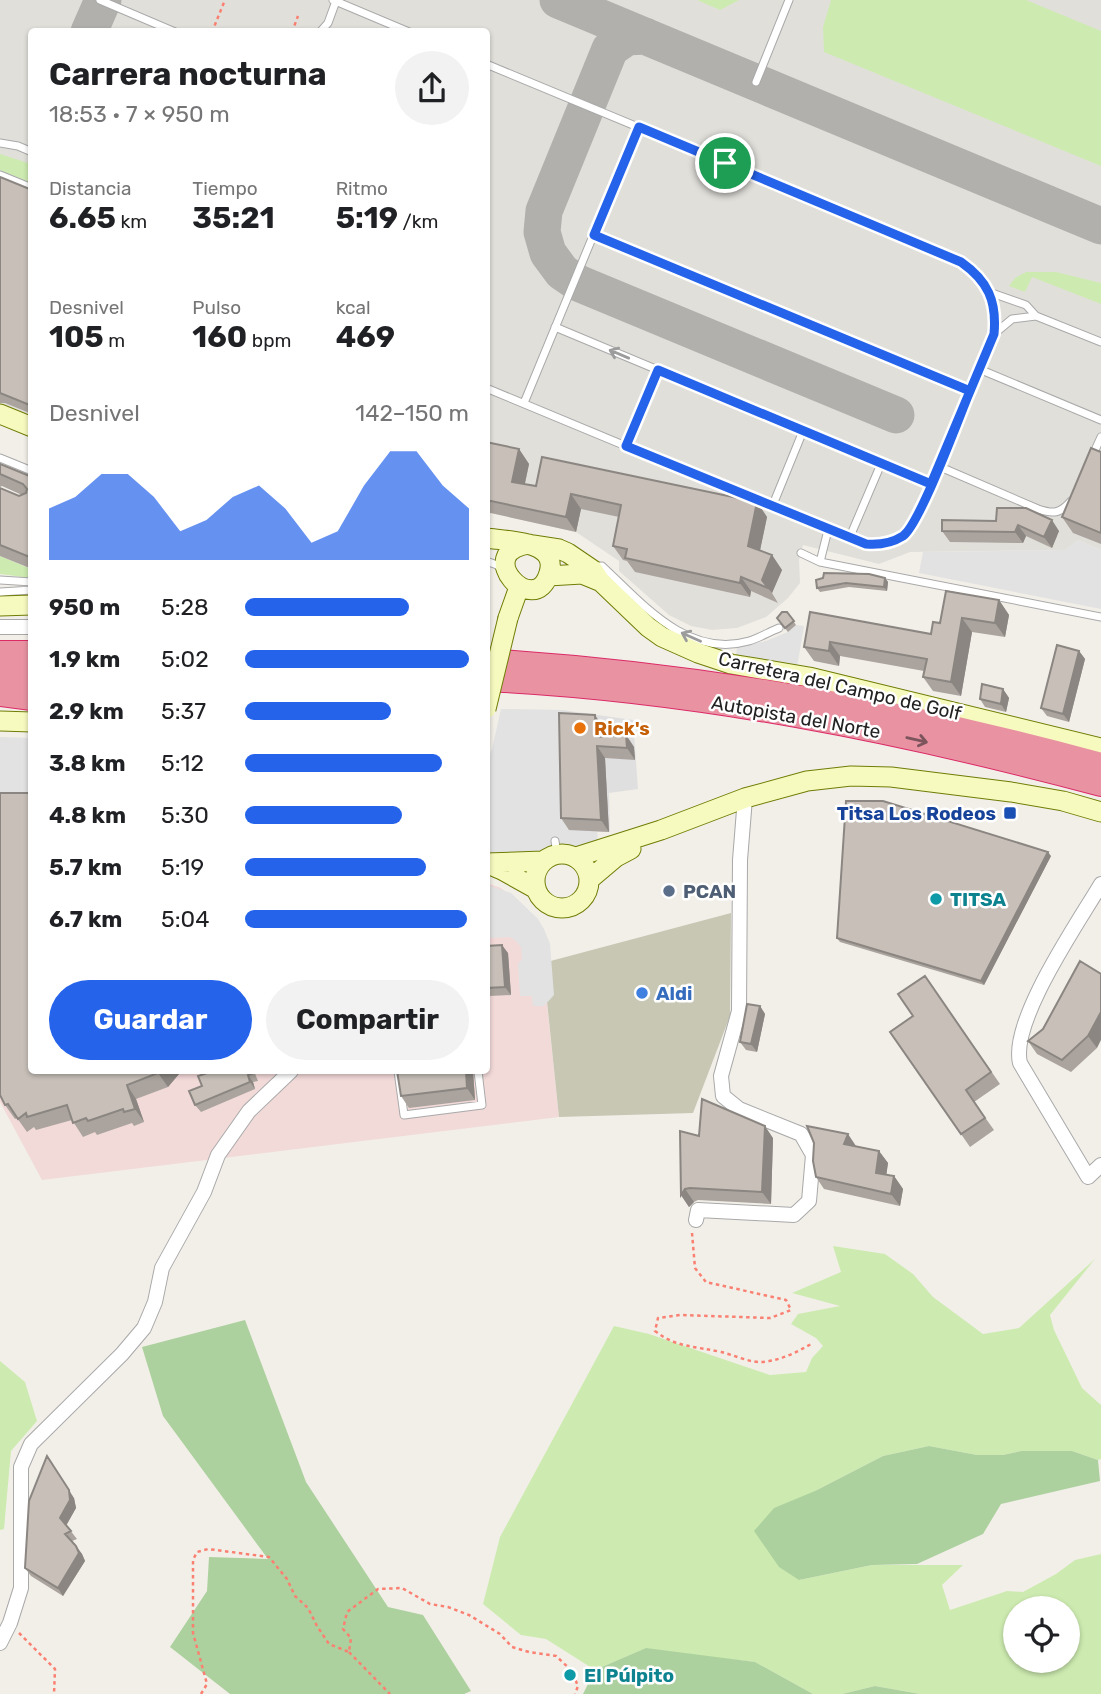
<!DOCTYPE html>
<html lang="es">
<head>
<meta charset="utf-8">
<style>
	:root { --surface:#fff; --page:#f2f2f2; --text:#202124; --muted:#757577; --accent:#2563eb }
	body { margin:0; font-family:Rubik,sans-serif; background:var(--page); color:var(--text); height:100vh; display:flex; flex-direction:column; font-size:26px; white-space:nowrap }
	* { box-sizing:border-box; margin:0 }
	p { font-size:23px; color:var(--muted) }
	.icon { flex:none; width:38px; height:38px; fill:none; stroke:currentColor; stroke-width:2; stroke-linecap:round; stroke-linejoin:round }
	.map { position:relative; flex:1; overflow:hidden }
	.details { position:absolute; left:28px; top:28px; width:462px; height:1046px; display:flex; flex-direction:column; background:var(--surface); border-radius:7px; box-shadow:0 2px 5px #0004 }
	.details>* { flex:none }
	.fabs { position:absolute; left:1003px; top:1596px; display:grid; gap:14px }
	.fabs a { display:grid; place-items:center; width:77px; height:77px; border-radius:50%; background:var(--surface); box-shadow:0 2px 5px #0004; font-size:35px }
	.pin { position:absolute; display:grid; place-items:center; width:60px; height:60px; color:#fff; margin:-30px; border:4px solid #fff; border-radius:50%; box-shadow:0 2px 7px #0007 }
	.round { display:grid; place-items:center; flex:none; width:74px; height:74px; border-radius:37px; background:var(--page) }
	.head { display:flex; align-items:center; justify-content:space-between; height:119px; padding:0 21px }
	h1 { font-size:32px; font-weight:700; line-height:52px }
	.stats { display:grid; grid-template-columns:repeat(3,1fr); gap:10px; height:119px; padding:7px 21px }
	.stats div { display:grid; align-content:center }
	.stats b { font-size:30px; font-weight:700 }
	.stats small { font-size:19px; font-weight:400 }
	.stats p { font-size:19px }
	.chart { height:196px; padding:14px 21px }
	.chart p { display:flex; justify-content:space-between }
	.chart svg { width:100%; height:126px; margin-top:7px; fill:var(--accent); opacity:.7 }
	.primary-button { display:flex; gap:14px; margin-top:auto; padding:14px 21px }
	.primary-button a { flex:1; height:80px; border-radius:42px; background:var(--accent); color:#fff; font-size:28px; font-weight:700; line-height:80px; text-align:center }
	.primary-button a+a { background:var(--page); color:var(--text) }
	ul { padding:0 21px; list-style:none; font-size:23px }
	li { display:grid; grid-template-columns:112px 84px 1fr; align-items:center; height:52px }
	li i { height:18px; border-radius:9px; background:var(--accent) }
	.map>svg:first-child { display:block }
	.residential { fill:#e0dfdf }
	.commercial { fill:#f2dad9 }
	.airport { fill:#e1dfda }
	.construction { fill:#c7c7b4 }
	.grass { fill:#cdebb0; fill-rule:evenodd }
	.forest { fill:#add19e }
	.parking { fill:#e2e2e2 }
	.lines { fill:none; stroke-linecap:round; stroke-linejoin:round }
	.taxiway { stroke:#b1b0ac; stroke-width:37 }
	.lane-casing { stroke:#a9a9a9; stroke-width:9 }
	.street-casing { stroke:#a9a9a9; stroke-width:16 }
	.secondary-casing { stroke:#707d05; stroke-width:21 }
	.highway-casing { stroke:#dc2a67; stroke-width:26 }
	.path { stroke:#fa8072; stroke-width:2.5; stroke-dasharray:3.5 3.5; stroke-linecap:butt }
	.lane { stroke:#fff; stroke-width:7 }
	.street { stroke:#fff; stroke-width:14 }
	.secondary { stroke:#f7fabf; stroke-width:19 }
	.highway { stroke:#e892a2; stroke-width:24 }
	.secondary-bridge-casing { stroke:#707d05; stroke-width:21; stroke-linecap:butt }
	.secondary-bridge { stroke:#f7fabf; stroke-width:19 }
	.wall { fill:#aba49e }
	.shaded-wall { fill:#8b8681 }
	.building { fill:#c7bfb8; stroke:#8b8681; stroke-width:2 }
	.oneway { stroke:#9c9c9c }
	.oneway2 { stroke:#7b545c }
	.route-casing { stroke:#fff; stroke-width:14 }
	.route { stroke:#2563eb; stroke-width:9 }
	.food-dot { fill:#e8710a; stroke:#fff; stroke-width:2.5 }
	.transit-dot { fill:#1a4fb4; stroke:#fff; stroke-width:2.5 }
	.service-dot { fill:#5c6f8a; stroke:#fff; stroke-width:2.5 }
	.culture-dot { fill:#0f9aa8; stroke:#fff; stroke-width:2.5 }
	.shop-dot { fill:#3f7fe0; stroke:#fff; stroke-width:2.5 }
	.labels { text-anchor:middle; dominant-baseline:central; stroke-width:5; stroke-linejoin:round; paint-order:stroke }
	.street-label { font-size:19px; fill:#222; stroke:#fff }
	.food-label { font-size:19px; font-weight:bold; fill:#c56008; stroke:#fff; text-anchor:start }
	.transit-label { font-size:19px; font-weight:bold; fill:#164399; stroke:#fff; text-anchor:end }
	.service-label { font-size:19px; font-weight:bold; fill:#4e5e75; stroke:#fff; text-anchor:start }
	.culture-label { font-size:19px; font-weight:bold; fill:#0d838f; stroke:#fff; text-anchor:start }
	.shop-label { font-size:19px; font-weight:bold; fill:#366cbe; stroke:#fff; text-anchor:start }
</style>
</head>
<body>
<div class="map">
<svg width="1101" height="1694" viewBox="0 0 1101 1694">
	<rect width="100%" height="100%" fill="#f2efe9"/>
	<path class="residential" d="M562,710L633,720L638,789L609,793L610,832L568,831Z"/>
	<path class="commercial" d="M0,741L32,1071H486L487,883L501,888L538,919L559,1117L42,1180L0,1102Z"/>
	<path class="airport" d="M0,0H1101V550L1078,540L1065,550L910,552L879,564L803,545L799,560L800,583L788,598L766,617L737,628L712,630L691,626L669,615L619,571V561L576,532L487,512L486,32H32L31,434L0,421Z"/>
	<path class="construction" d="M731,913L730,1016L693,1113L559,1117L543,963Z"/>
	<path class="grass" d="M697,0H739L720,10Z
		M831,0H1026L1101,31V166L824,52L823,27Z
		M0,154L31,164V183L0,170Z
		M1026,272H1056L1101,283V304L1032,277L1025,292L1009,286L1015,278Z
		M0,556L31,569V578L0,574Z
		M833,1246L885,1254L913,1274L933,1297L983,1334L1019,1328L1095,1259L1050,1315L1054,1330L1082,1388L1101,1405V1459L1098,1460L1072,1451H1021L1003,1455H977L929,1446L883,1456L815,1491L799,1580L872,1565H963L942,1585L950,1610L1007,1591L1023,1592L1056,1574L1075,1560L1101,1554V1694H920L875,1686L842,1694H813L755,1662L642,1650L595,1670L546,1639L521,1635L483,1604L500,1537L614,1326L649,1334L770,1375L806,1372L812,1358L823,1346L816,1338L791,1324L798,1314L840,1306L792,1293L841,1272ZM1015,1608H1068V1661H1015Z
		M0,1361L25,1382L37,1421L11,1451L4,1529L0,1530Z"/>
	<path class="forest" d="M245,1320L306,1482L388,1607L423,1615L471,1691L464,1694H230L170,1647L207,1591L209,1557L268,1559L163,1416L142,1347Z
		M929,1446L977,1455H1003L1021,1451H1072L1098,1460L1100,1481L1001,1504L983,1534L917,1564L872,1565L799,1580L779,1567L754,1531L774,1508L815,1491L883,1456Z
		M646,1648L755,1662L813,1694H583L595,1670Z
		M875,1686L920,1694H842Z"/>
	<path class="parking" d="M1078,540L1101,550V609L919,573L923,552L1065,550Z
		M796,625L804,626L797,667L736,657L737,647L766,641L788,632Z
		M501,709L562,710L568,831L597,830L598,842L566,849L524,855L487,853V761L492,749Z
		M0,737L31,738V807L0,806Z
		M487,885L511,893L538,919L544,929L550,944L554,995L544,1006H533L532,996H520L518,964L522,959L521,947L516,941L510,937L487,938Z"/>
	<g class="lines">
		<path class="taxiway" d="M558,0L1101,226
			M89,32L103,0
			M645,36L627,37L610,49L544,211L542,232L548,253L562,272L578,283L896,415"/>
		<g class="lane-casing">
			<path id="lane" d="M100,0L175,32
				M333,0L409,32
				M320,32L328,23L336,1
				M486,64L944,254L961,262L977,274L989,292L1026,305L1036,316L1101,342
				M756,82L789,0
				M0,143L18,146L32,152
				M0,175L32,188
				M594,235L970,391
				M989,292L994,312V333
				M555,327L931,484
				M979,369L1101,420
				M486,388L828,530C862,544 885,555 913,525L994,334L1012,319L1036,316
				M524,403L638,127
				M626,446L658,370
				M0,458L32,471
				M1091,459L1101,437
				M938,466L1038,509C1053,514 1060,514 1071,501
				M772,507L803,431
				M849,539L881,464
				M801,553L820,562L1101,617
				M486,561L497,565L503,571
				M820,562L828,530
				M593,566H602C642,603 687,659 749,641C759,638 769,632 779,628
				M0,580L32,582
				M0,592L32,590
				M555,841L557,854
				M398,1071L404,1115L482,1105L478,1071"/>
		</g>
		<g class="street-casing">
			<path id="street" d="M0,627H32
				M1101,884C1078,923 1010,1021 1020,1063L1088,1177L1101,1165
				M696,1220L698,1210L794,1215L809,1201L813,1155L801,1134L739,1109L723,1096L721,1076L739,1011L740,860L745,798
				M0,1643L10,1623L21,1588V1467L31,1444L122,1354L144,1328L155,1302L162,1268L204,1192L218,1155L249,1111L291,1071"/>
		</g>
		<g class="secondary-casing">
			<path id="secondary" d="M0,414L32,427
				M486,538C506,541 559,540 549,573C535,621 471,552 529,544
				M533,545L559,549L568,553L593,570L600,581L648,627L662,637L698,653L731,664L809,677L1101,748
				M548,576L582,574L599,581
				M0,606L32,605
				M508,618L519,587
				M0,721L32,722
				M535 881a27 27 0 1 1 54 0a27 27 0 1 1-54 0Z
				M576,857L661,830L745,798L807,781L851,776L891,777L1011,792L1063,801L1101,812
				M486,863L543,861
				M488,864L502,870L536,889
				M590,879L616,857L631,849"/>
		</g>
		<g class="highway-casing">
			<path id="highway" d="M0,653H32
				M486,661C694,674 901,710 1101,765
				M0,675H32
				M486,679C694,689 900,730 1101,784
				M0,694L32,698"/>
		</g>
		<path class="path" d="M212,32L225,0
			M292,32L298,16
			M692,1233L695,1268L706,1282L786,1300L791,1310L770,1318L680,1315L658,1318L655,1331C677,1348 695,1346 721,1352C734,1355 750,1363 763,1362C782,1360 797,1352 813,1343
			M19,1633L55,1669L54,1694
			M349,1652L390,1694
			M201,1694L207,1684L193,1633V1560L197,1552L208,1549L269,1557L287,1579L295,1596L308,1608L317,1626L329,1644L349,1652L351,1638L343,1629L347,1612L378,1589L402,1588L430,1604L448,1607L469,1615L500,1634L512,1647L529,1652L556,1656L571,1670L578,1686L575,1694"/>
		<use href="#lane" class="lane"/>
		<use href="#street" class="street"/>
		<use href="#secondary" class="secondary"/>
		<use href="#highway" class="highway"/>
		<g class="secondary-bridge-casing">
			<path id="secondary-bridge" d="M486,709L508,618"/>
		</g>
		<use href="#secondary-bridge" class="secondary-bridge"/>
	</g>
	<path class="wall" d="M0,177L32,190V414L5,403H0Z
		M486,442L519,449L529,464L525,484L536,486L757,502L767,517L760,550L772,555L782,570L772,593L778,603L751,591L750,597L635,572L627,561L623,560L613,546L619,517L581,509L576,532L486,512Z
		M1101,452V544L1073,533L1062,517Z
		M0,464L32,477V569L0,556V488L19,496L22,495L2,486L0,487Z
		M996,521L1059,531L1052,548L1026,536L1023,543L950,542L942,531Z
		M885,578L888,582L887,591L849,587L820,592L817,588Z
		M999,600L1009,615L1005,637L972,632L961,696L933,691L923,677L924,671L840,656L839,666L814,661L804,647L810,612L931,634L940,623Z
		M787,612L796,625L788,632L777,618Z
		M1079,651L1085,659L1069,722L1047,716L1041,708Z
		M1003,689L1009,698L1006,712L985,707L980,699Z
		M603,727L604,737L626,735L634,747L635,760L605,758L609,832L569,830L561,818Z
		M1051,856L984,985L840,942L837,938Z
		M486,946L508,953L511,995L489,996L486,994Z
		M1080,961L1097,1048L1071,1072L1037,1054L1028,1041L1043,1029Z
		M925,976L1000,1084L974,1102L994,1130L970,1147L890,1032L913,1016Z
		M760,1006L765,1014L757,1052L746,1050L740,1042Z
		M32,1071H179V1074L168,1087L136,1099L144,1122L134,1126L132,1123L97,1135L95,1132L83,1137L72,1120L36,1130L34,1127L27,1132L17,1118L15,1119L5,1105Z
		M213,1071H254L258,1081L253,1082L255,1089L201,1112L195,1105L202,1086Z
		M397,1071H473L475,1100L409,1108L401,1096Z
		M699,1136L773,1138L771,1204L698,1200L694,1202L689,1207L681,1195Z
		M856,1147L879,1151L888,1163L886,1175L894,1176L903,1189L900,1206L824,1189L816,1177Z
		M74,1498L76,1508L66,1525L77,1539L72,1541L82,1554L85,1561L63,1596L31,1576L25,1568Z"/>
	<path class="shaded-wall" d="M519,449L529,464L522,496L512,482Z
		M571,494L581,509L576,532L566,517Z
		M757,502L767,517L758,560L748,546Z
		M1052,520L1059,531L1052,548L1044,537Z
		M1018,525L1026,536L1023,543L1015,532Z
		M772,555L782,570L772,593L762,580Z
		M741,577L751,591L750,597L740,583Z
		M885,578L888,582L887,591L884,587Z
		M999,600L1009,615L1005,637L995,623Z
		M962,618L972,632L961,696L951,682Z
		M830,642L840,656L839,666L829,651Z
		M1079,651L1085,659L1069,722L1063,714Z
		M1003,689L1009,698L1006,712L1001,704Z
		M595,715L603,727L604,747L596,737Z
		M626,735L634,747L635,760L627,748Z
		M597,746L605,758L609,832L601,820Z
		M1048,852L1051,856L984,985L981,981Z
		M502,945L508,953L511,995L505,987Z
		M760,1006L765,1014L757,1052L751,1044Z
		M1101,1012V1040L1097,1048L1088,1036Z
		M160,1071H179V1074L168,1087L158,1073Z
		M466,1071H473L475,1100L467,1088Z
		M248,1075L253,1082L255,1089L250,1082Z
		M127,1085L136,1099L144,1122L135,1109Z
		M765,1126L773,1138L771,1204L762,1192Z
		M848,1134L856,1146L844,1144Z
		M879,1151L888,1163L885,1185L876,1173Z
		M894,1176L903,1189L900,1206L891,1194Z
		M685,1189L694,1202L689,1207L681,1195Z
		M47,1456L74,1498L76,1508L66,1526L60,1518Z
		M76,1546L82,1554L85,1561L63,1596L58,1588Z"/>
	<path class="building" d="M0,177L32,190V406L0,393Z
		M486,442L519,449L512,482L536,486L542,457L757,502L748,546L772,555L762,580L768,588L741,577L740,583L625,558L627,549L613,546L621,505L571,494L566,517L486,500Z
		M1091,448L1101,452V533L1062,517Z
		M0,464L32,477V558L0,545V488L19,496L26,493L27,489L23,484L0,474Z
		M997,508H1026L1052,520L1044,537L1018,525L1015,532L942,531V520L996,521Z
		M824,573L869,574L885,578L884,587L846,583L817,588L816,580L823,578Z
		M946,591L999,600L995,623L962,618L951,682L923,677L927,659L830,642L829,651L804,647L810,612L931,634L933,622L940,623Z
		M782,612H787L794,621L785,628L777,618Z
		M1057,645L1079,651L1063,714L1041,708Z
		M982,684L1003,689L1001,704L980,699Z
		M559,713L595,715L596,737L626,735L627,748L597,746L601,820L561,818Z
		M0,793H32V1071H160L158,1073L127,1085L135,1109L124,1112L123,1109L88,1121L86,1118L73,1123L67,1105L27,1117L26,1113L18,1119L8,1104L5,1105L0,1095Z
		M846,801H883L1048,852L981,981L837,938Z
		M502,945L505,987L486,988V946Z
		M1080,961L1101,974V1012L1088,1036L1062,1060L1028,1041L1043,1029Z
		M925,976L991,1072L966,1090L985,1118L961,1134L890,1032L913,1016L898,994Z
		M747,1004L760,1006L751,1044L740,1042Z
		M213,1071H252L253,1073L248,1075L250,1082L195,1105L189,1091L202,1086L198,1076Z
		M397,1071H466L467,1088L401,1096Z
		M702,1099L765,1126L762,1192L690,1188L685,1189L681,1195L680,1131L699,1136Z
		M807,1126L848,1134L844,1144L879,1151L876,1173L894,1176L891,1194L816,1177L813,1161L814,1143Z
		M47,1456L69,1490L70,1500L60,1518L71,1531L65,1534L76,1546L79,1553L58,1588L25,1568L29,1501Z"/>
	<defs><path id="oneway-shaft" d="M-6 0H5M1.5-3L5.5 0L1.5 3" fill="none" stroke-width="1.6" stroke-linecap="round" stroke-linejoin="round" transform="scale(1.75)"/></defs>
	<g class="oneway">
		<use href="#oneway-shaft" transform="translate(619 354) rotate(-157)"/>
		<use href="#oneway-shaft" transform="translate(691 637) rotate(-156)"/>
	</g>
	<use class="oneway2" href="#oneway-shaft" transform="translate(917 740) rotate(13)"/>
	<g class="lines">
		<g class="route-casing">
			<path id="route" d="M725,163L961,262C988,281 997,301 994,334L931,484L658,370L626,446L866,544C878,545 892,543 903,536C920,524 959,417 970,391L594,235L639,127L725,163"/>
		</g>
		<use href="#route" class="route"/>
	</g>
	<circle class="food-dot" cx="580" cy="728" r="7"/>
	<rect class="transit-dot" x="1003" y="806" width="14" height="14" rx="3.5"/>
	<circle class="service-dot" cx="669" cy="891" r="7"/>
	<g class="culture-dot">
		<circle cx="936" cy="899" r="7"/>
		<circle cx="570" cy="1675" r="7"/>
	</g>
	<circle class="shop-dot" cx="642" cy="993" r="7"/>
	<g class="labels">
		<g class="street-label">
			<text transform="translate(840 686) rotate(13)">Carretera del Campo de Golf</text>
			<text transform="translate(796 717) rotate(10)">Autopista del Norte</text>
		</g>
		<g class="food-label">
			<text x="594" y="728">Rick's</text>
		</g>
		<g class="transit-label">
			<text x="996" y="813">Titsa Los Rodeos</text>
		</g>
		<g class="service-label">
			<text x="683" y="891">PCAN</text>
		</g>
		<g class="culture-label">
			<text x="950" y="899">TITSA</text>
			<text x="584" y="1675">El Púlpito</text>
		</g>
		<g class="shop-label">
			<text x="656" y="993">Aldi</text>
		</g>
	</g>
</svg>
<div class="fabs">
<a><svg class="icon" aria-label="locate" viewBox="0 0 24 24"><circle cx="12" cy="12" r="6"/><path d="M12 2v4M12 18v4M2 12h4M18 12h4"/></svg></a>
</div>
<div class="pin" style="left:725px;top:163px;background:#1e9e55"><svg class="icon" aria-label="arrive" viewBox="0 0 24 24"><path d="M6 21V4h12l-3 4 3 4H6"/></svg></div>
<section class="details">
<div class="head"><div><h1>Carrera nocturna</h1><p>18:53 · 7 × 950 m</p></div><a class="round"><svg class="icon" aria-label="share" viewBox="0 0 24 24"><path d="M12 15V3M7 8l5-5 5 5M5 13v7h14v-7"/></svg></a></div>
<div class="stats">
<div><p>Distancia</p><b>6.65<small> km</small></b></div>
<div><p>Tiempo</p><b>35:21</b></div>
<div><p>Ritmo</p><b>5:19<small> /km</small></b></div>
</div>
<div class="stats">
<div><p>Desnivel</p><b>105<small> m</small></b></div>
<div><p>Pulso</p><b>160<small> bpm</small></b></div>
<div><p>kcal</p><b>469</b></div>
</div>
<div class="chart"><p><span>Desnivel</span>142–150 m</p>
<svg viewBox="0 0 160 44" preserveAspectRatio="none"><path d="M0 44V26L10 22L20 14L30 14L40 22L50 34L60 30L70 22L80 18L90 26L100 38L110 34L120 18L130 6L140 6L150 18L160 26V44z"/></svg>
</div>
<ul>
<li><b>950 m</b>5:28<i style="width:73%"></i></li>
<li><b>1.9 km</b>5:02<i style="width:100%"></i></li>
<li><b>2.9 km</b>5:37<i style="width:65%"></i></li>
<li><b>3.8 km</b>5:12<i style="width:88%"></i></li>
<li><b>4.8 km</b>5:30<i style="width:70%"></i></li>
<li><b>5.7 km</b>5:19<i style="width:81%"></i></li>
<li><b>6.7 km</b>5:04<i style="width:99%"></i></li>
</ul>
<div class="primary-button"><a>Guardar</a><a>Compartir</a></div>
</section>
</div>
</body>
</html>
